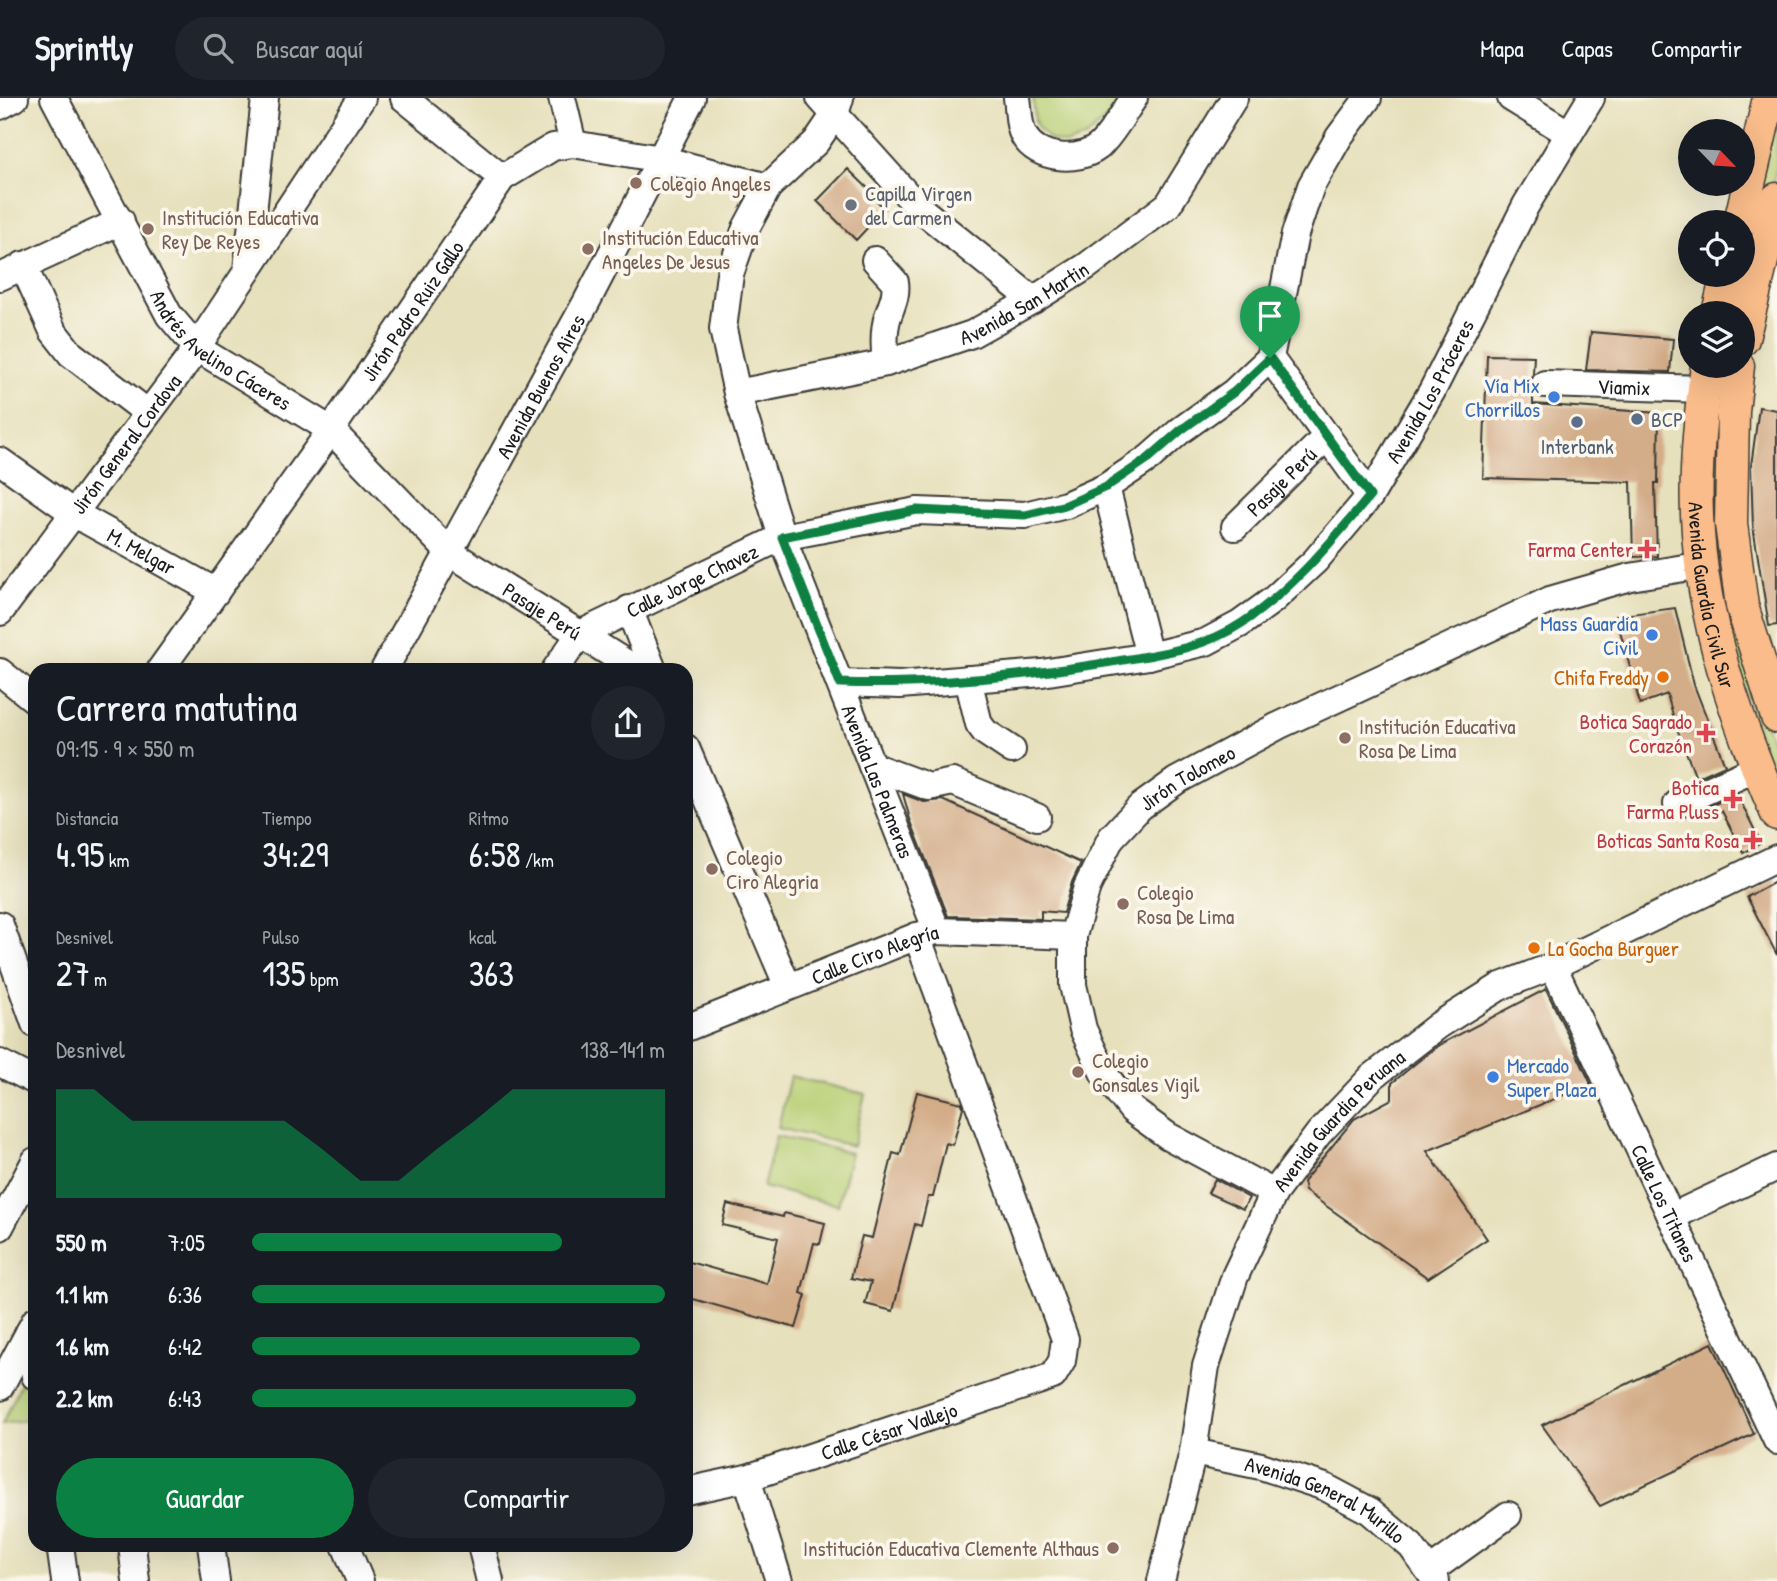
<!DOCTYPE html>
<html lang="es">
<head>
<meta charset="utf-8">
<style>
	:root { --surface:#171b24; --page:#20242c; --text:#f1f3f6; --muted:#9ea1a6; --line:#363941; --accent:#0b8043 }
	body { margin:0; font-family:"Patrick Hand",sans-serif; background:var(--page); color:var(--text); height:100vh; display:flex; flex-direction:column; font-size:26px; white-space:nowrap }
	* { box-sizing:border-box; margin:0 }
	p { font-size:23px; color:var(--muted) }
	.icon { flex:none; width:38px; height:38px; fill:none; stroke:currentColor; stroke-width:2; stroke-linecap:round; stroke-linejoin:round }
	.map { position:relative; flex:1; overflow:hidden }
	.sheet { position:absolute; left:28px; top:565px; width:665px; height:889px; display:flex; flex-direction:column; background:var(--surface); border-radius:21px; box-shadow:0 7px 28px #0002 }
	.sheet>* { flex:none }
	.needle { width:46px; rotate:115deg }
	.buttons { position:absolute; left:1678px; top:21px; display:grid; gap:14px }
	.buttons a { display:grid; place-items:center; width:77px; height:77px; border-radius:50%; background:var(--surface); box-shadow:0 7px 28px #0002; font-size:35px }
	.pin { position:absolute; display:grid; place-items:center; width:60px; height:60px; color:#fff; margin:-72px -30px; border-radius:50% 50% 50% 0; rotate:-45deg; box-shadow:0 0 7px #0007 }
	.pin .icon { rotate:45deg }
	.round { display:grid; place-items:center; flex:none; width:74px; height:74px; border-radius:37px; background:var(--page) }
	.summary { display:flex; align-items:center; justify-content:space-between; height:119px; padding:0 28px }
	h1 { font-size:38px; font-weight:600; line-height:52px }
	.figures { display:grid; grid-template-columns:repeat(3,1fr); gap:10px; height:119px; padding:7px 28px }
	.figures div { display:grid; align-content:center }
	.figures b { font-size:35px; font-weight:600 }
	.figures small { font-size:19px; font-weight:400 }
	.figures p { font-size:19px }
	.chart { height:196px; padding:14px 28px }
	.chart p { display:flex; justify-content:space-between }
	.chart svg { width:100%; height:126px; margin-top:7px; fill:var(--accent); opacity:.7 }
	.cta { display:flex; gap:14px; margin-top:auto; padding:14px 28px }
	.cta a { flex:1; height:80px; border-radius:42px; background:var(--accent); color:#fff; font-size:28px; font-weight:600; line-height:80px; text-align:center }
	.cta a+a { background:var(--page); color:var(--text) }
	ul { padding:0 28px; list-style:none; font-size:23px }
	li { display:grid; grid-template-columns:112px 84px 1fr; align-items:center; height:52px }
	li i { height:18px; border-radius:9px; background:var(--accent) }
	header { display:flex; align-items:center; gap:42px; box-sizing:border-box; height:98px; padding:0 35px; background:var(--surface); border-bottom:2px solid var(--line) }
	header strong { font-size:33px }
	nav { display:flex; gap:38px; margin-inline-start:auto; font-size:24px }
	.search { width:490px; height:63px; background:var(--page); display:flex; align-items:center; gap:18px; box-sizing:border-box; padding:0 24px; border-radius:38px; color:var(--muted); font-size:26px }
	.map>svg:first-child { display:block }
	.green { fill:#b6cd71; stroke:#697446; stroke-width:2 }
	.building { fill:#d3ac88 }
	.lines { fill:none; stroke-linecap:round; stroke-linejoin:round }
	.minor-casing { stroke:#3a3934; stroke-width:30 }
	.major-casing { stroke:#3a3934; stroke-width:35 }
	.minor { stroke:#fff; stroke-width:26 }
	.major { stroke:#f9bc8a; stroke-width:32 }
	.route-casing { stroke:#fff; stroke-width:14 }
	.route { stroke:#0b8043; stroke-width:9 }
	.education-dot { fill:#8d6e63; stroke:#fbf7ec; stroke-width:2.5 }
	.worship-dot { fill:#6b7280; stroke:#fbf7ec; stroke-width:2.5 }
	.shop-dot { fill:#3f7fe0; stroke:#fbf7ec; stroke-width:2.5 }
	.service-dot { fill:#5c6f8a; stroke:#fbf7ec; stroke-width:2.5 }
	.health-dot { fill:#e0444e; stroke:#fbf7ec; stroke-width:2.5 }
	.food-dot { fill:#e8710a; stroke:#fbf7ec; stroke-width:2.5 }
	.labels { text-anchor:middle; dominant-baseline:central; stroke-width:7; stroke-linejoin:round; paint-order:stroke }
	.education-label { font-size:21px; fill:#785e54; stroke:#fbf7ec; text-anchor:start }
	.worship-label { font-size:21px; fill:#5b616d; stroke:#fbf7ec; text-anchor:start }
	.street-label { font-size:21px; fill:#1c1c1c; stroke:#fbf7ec }
	.shop-label { font-size:21px; fill:#366cbe; stroke:#fbf7ec; text-anchor:end }
	.service-label { font-size:21px; fill:#4e5e75; stroke:#fbf7ec; text-anchor:start }
	.health-label { font-size:21px; fill:#be3a42; stroke:#fbf7ec; text-anchor:end }
	.food-label { font-size:21px; fill:#c56008; stroke:#fbf7ec; text-anchor:end }
</style>
</head>
<body>
<header>
<strong>Sprintly</strong>
<div class="search"><svg class="icon" aria-label="search" viewBox="0 0 24 24"><circle cx="10" cy="10" r="6"/><path d="M15 15l6 6"/></svg>Buscar aquí</div>
<nav><a>Mapa</a><a>Capas</a><a>Compartir</a></nav>
</header>
<div class="map">
<svg width="1777" height="1483" viewBox="0 0 1777 1483">
	<rect width="100%" height="100%" fill="#fbf7ec"/>
	<filter id="ink" filterUnits="userSpaceOnUse"><feTurbulence type="fractalNoise" baseFrequency=".0143" numOctaves="2"/><feDisplacementMap in="SourceGraphic" scale="14" xChannelSelector="R" yChannelSelector="G"/><feConvolveMatrix kernelMatrix="1 2 1 2 8 2 1 2 1" color-interpolation-filters="sRGB"/></filter>
	<filter id="wash" filterUnits="userSpaceOnUse"><feTurbulence type="fractalNoise" baseFrequency=".00686" numOctaves="4" result="noise"/><feDisplacementMap in="SourceGraphic" scale="28" xChannelSelector="R" yChannelSelector="G"/><feGaussianBlur stdDeviation="1.57" result="paint"/><feColorMatrix in="noise" values="0 0 0 0 0 0 0 0 0 0 0 0 0 0 0 0 0 1.4 0 .05"/><feComposite in="paint" operator="in"/></filter>
	<g filter="url(#wash)">
		<rect width="100%" height="100%" fill="#e7e0bc"/>
		<path class="green" d="M1033,0H1130L1085,40L1067,46L1050,42L1039,31L1035,24Z
			M1777,10V68L1742,215L1738,177H1743V156Z
			M1729,268V490L1715,493L1709,344L1715,274Z
			M1729,508L1760,611L1777,658V692L1718,510Z
			M790,978L865,996L853,1048L778,1030Z
			M776,1038L851,1055L838,1107L763,1089Z
			M24,1279H28L33,1321L2,1326Z"/>
		<g id="blocks">
			<path class="building" d="M848,71L879,101L877,103L885,111L856,142L817,103Z
				M1591,234L1673,241L1670,274L1586,272Z
				M1487,257L1534,258L1533,276L1529,286L1533,295V306L1659,315L1658,385H1655L1657,458L1633,459L1631,384L1483,380Z
				M1759,309L1777,312V527L1769,528L1753,429L1751,368Z
				M1675,510L1694,587L1725,667L1696,680L1676,628L1667,596L1640,606L1616,518Z
				M903,696L924,704L943,702L1081,765L1072,784L1063,815L1041,813V821L948,818L910,721Z
				M1737,696L1761,745L1743,755L1722,713L1714,717L1710,708Z
				M1777,783V857L1747,799Z
				M1546,891L1591,986L1427,1053L1487,1141L1428,1180L1305,1093L1303,1084L1354,1021L1392,1001V985L1416,965L1439,947Z
				M917,994L962,1005L963,1009L953,1047L946,1045L933,1099H928L921,1128L915,1126L893,1213L865,1206L871,1184L851,1180L862,1138L872,1140L893,1055L900,1057Z
				M1215,1081L1249,1100L1243,1111L1208,1095Z
				M727,1106L783,1119L784,1115L825,1125L820,1146L814,1145L801,1195L806,1197L796,1230L686,1199V1163L767,1186L778,1140L722,1127Z
				M1712,1245L1754,1336L1600,1408L1542,1327Z"/>
		</g>
	</g>
	<g filter="url(#ink)">
		<use href="#blocks" fill-opacity="0" stroke="#3a3934" stroke-width="2"/>
		<g class="lines">
			<g class="minor-casing">
				<g id="minor">
					<path id="s1" d="M54,0L169,217L197,250L331,332L449,454L637,572"/>
					<path d="M404,0L502,80"/>
					<path d="M562,0L573,46"/>
					<path d="M820,0L918,109L1033,202"/>
					<path id="s2" d="M840,0L835,16L816,44L768,89L746,130L730,176L723,231L737,295L782,439L937,833"/>
					<path d="M1017,0C1019,11 1018,28 1024,38C1037,61 1077,65 1098,49C1111,38 1124,14 1134,0"/>
					<path d="M1511,0L1568,35"/>
					<path d="M0,8L15,0"/>
					<path d="M875,162L895,184C897,197 892,206 888,218C883,233 884,249 886,265"/>
					<path d="M23,167L53,233L71,256L148,315"/>
					<path d="M247,172L265,0"/>
					<path d="M0,179L121,123"/>
					<path d="M1270,260L1370,398"/>
					<path id="s3" d="M1545,286L1704,291"/>
					<path id="s4" d="M737,295L886,265L972,236L1033,202L1087,168L1168,107L1234,0"/>
					<path id="s5" d="M0,363L75,416L216,494"/>
					<path d="M1106,389L1149,558"/>
					<path id="s6" d="M1235,429L1327,338"/>
					<path d="M629,511L653,572"/>
					<path id="s7" d="M0,514L189,261L362,0"/>
					<path id="s8" d="M160,572L331,332L502,80L553,49L573,46L661,61L768,89"/>
					<path id="s9" d="M384,572L587,203L692,0"/>
					<path id="s10" d="M555,572L580,536L782,439L917,413L1025,417L1066,407L1106,389L1149,360L1181,332L1234,294L1270,260L1295,136L1311,88L1339,39L1368,0"/>
					<path d="M0,574L35,602"/>
					<path d="M968,581L979,626L985,634L1012,652"/>
					<path id="s11" d="M840,585L900,587L1042,575L1149,558L1206,544L1240,526L1273,502L1315,463L1370,398L1432,293L1526,107L1591,0"/>
					<path d="M686,650L788,889"/>
					<path d="M872,668L929,689L953,684L1037,719"/>
					<path d="M1677,706L1757,670"/>
					<path d="M0,827L35,926"/>
					<path id="s12" d="M1553,868L1777,1343"/>
					<path id="s13" d="M686,930L917,838L937,833L1073,838"/>
					<path d="M0,965L35,983"/>
					<path id="s14" d="M1274,1095L1168,1038L1132,1012L1104,976L1083,931L1073,887V838L1087,789L1111,740L1140,709L1176,683L1278,628L1550,502L1630,479L1702,467"/>
					<path d="M1671,1119L1777,1069"/>
					<path d="M0,1129L35,1063"/>
					<path d="M29,1234L35,1278"/>
					<path d="M0,1289L35,1223"/>
					<path id="s15" d="M1193,1354L1261,1368L1325,1389L1370,1413L1411,1448L1436,1483"/>
					<path d="M747,1380L779,1483"/>
					<path id="s16" d="M686,1393L747,1380L1053,1278L1062,1263L1065,1241L917,838"/>
					<path d="M60,1447L65,1483"/>
					<path d="M132,1447L136,1483"/>
					<path d="M211,1447L216,1483"/>
					<path d="M345,1447L360,1483"/>
					<path d="M481,1447L490,1483"/>
					<path d="M1430,1473L1508,1417"/>
					<path id="s17" d="M1161,1483L1193,1354L1206,1268L1235,1178L1274,1095L1319,1035L1372,979L1439,927L1501,888L1553,868L1777,760"/>
				</g>
			</g>
			<g class="major-casing">
				<g id="major">
					<path d="M1740,124L1769,0"/>
					<path d="M1718,215L1727,177"/>
					<path d="M1743,241L1777,101"/>
					<path id="s18" d="M1707,268C1700,316 1695,368 1697,417C1701,521 1736,622 1777,716"/>
					<path d="M1738,268L1733,314L1731,426L1742,508L1777,619"/>
				</g>
			</g>
			<use href="#minor" class="minor"/>
			<use href="#major" class="major"/>
		</g>
	</g>
	<g class="lines" filter="url(#ink)">
		<g class="route-casing">
			<path id="route" d="M1270,260L1370,398C1331,444 1293,491 1242,525C1202,552 1152,557 1105,565C1017,579 929,588 840,585L782,439L917,412L1025,417L1066,407L1106,389L1149,360L1181,332L1234,294Z"/>
		</g>
		<use href="#route" class="route"/>
	</g>
	<g class="education-dot">
		<circle cx="636" cy="85" r="7"/>
		<circle cx="148" cy="131" r="7"/>
		<circle cx="588" cy="151" r="7"/>
		<circle cx="1345" cy="640" r="7"/>
		<circle cx="712" cy="771" r="7"/>
		<circle cx="1123" cy="806" r="7"/>
		<circle cx="1078" cy="974" r="7"/>
		<circle cx="1113" cy="1450" r="7"/>
	</g>
	<circle class="worship-dot" cx="851" cy="107" r="7"/>
	<g class="shop-dot">
		<circle cx="1554" cy="299" r="7"/>
		<circle cx="1652" cy="537" r="7"/>
		<circle cx="1493" cy="979" r="7"/>
	</g>
	<g class="service-dot">
		<circle cx="1637" cy="321" r="7"/>
		<circle cx="1577" cy="324" r="7"/>
	</g>
	<g class="health-dot">
		<path d="M1643.5 440.5h7v7h7v7h-7v7h-7v-7h-7v-7h7z"/>
		<path d="M1702.5 624.5h7v7h7v7h-7v7h-7v-7h-7v-7h7z"/>
		<path d="M1729.5 690.5h7v7h7v7h-7v7h-7v-7h-7v-7h7z"/>
		<path d="M1749.5 731.5h7v7h7v7h-7v7h-7v-7h-7v-7h7z"/>
	</g>
	<g class="food-dot">
		<circle cx="1663" cy="579" r="7"/>
		<circle cx="1534" cy="850" r="7"/>
	</g>
	<g class="labels">
		<g class="education-label">
			<text x="650" y="85">Colegio Angeles</text>
			<text x="162" y="119">Institución Educativa<tspan x="162" dy="24">Rey De Reyes</tspan></text>
			<text x="602" y="139">Institución Educativa<tspan x="602" dy="24">Angeles De Jesus</tspan></text>
			<text x="1359" y="628">Institución Educativa<tspan x="1359" dy="24">Rosa De Lima</tspan></text>
			<text x="726" y="759">Colegio<tspan x="726" dy="24">Ciro Alegria</tspan></text>
			<text x="1137" y="794">Colegio<tspan x="1137" dy="24">Rosa De Lima</tspan></text>
			<text x="1092" y="962">Colegio<tspan x="1092" dy="24">Gonsales Vigil</tspan></text>
			<text x="1099" y="1450" text-anchor="end">Institución Educativa Clemente Althaus</text>
		</g>
		<g class="worship-label">
			<text x="865" y="95">Capilla Virgen<tspan x="865" dy="24">del Carmen</tspan></text>
		</g>
		<g class="street-label">
			<text stroke="none"><textPath href="#s4" startOffset="303">Avenida San Martin</textPath></text>
			<text stroke="none"><textPath href="#s8" startOffset="439">Jirón Pedro Ruiz Gallo</textPath></text>
			<text stroke="none"><textPath href="#s1" startOffset="308">Andrés Avelino Cáceres</textPath></text>
			<text stroke="none"><textPath href="#s9" startOffset="324">Avenida Buenos Aires</textPath></text>
			<text stroke="none"><textPath href="#s3" startOffset="79">Viamix</textPath></text>
			<text stroke="none"><textPath href="#s11" startOffset="712">Avenida Los Próceres</textPath></text>
			<text stroke="none"><textPath href="#s7" startOffset="210">Jirón General Cordova</textPath></text>
			<text stroke="none"><textPath href="#s6" startOffset="65">Pasaje Perú</textPath></text>
			<text stroke="none"><textPath href="#s5" startOffset="168">M. Melgar</textPath></text>
			<text stroke="none"><textPath href="#s10" startOffset="168">Calle Jorge Chavez</textPath></text>
			<text stroke="none"><textPath href="#s18" startOffset="231">Avenida Guardia Civil Sur</textPath></text>
			<text stroke="none"><textPath href="#s1" startOffset="726">Pasaje Perú</textPath></text>
			<text stroke="none"><textPath href="#s14" startOffset="558">Jirón Tolomeo</textPath></text>
			<text stroke="none"><textPath href="#s2" startOffset="746">Avenida Las Palmeras</textPath></text>
			<text stroke="none"><textPath href="#s13" startOffset="203">Calle Ciro Alegría</textPath></text>
			<text stroke="none"><textPath href="#s17" startOffset="504">Avenida Guardia Peruana</textPath></text>
			<text stroke="none"><textPath href="#s12" startOffset="262">Calle Los Titanes</textPath></text>
			<text stroke="none"><textPath href="#s16" startOffset="212">Calle César Vallejo</textPath></text>
			<text stroke="none"><textPath href="#s15" startOffset="142">Avenida General Murillo</textPath></text>
		</g>
		<g class="shop-label">
			<text x="1540" y="287">Vía Mix<tspan x="1540" dy="24">Chorrillos</tspan></text>
			<text x="1638" y="525">Mass Guardia<tspan x="1638" dy="24">Civil</tspan></text>
			<text x="1507" y="967" text-anchor="start">Mercado<tspan x="1507" dy="24">Super Plaza</tspan></text>
		</g>
		<g class="service-label">
			<text x="1651" y="321">BCP</text>
			<text x="1577" y="348" text-anchor="middle">Interbank</text>
		</g>
		<g class="health-label">
			<text x="1633" y="451">Farma Center</text>
			<text x="1692" y="623">Botica Sagrado<tspan x="1692" dy="24">Corazón</tspan></text>
			<text x="1719" y="689">Botica<tspan x="1719" dy="24">Farma Pluss</tspan></text>
			<text x="1739" y="742">Boticas Santa Rosa</text>
		</g>
		<g class="food-label">
			<text x="1649" y="579">Chifa Freddy</text>
			<text x="1548" y="850" text-anchor="start">La Gocha Burguer</text>
		</g>
	</g>
</svg>
<div class="buttons">
<a><svg class="needle" viewBox="-14 -14 28 28"><path d="M0-13l5 13h-10z" fill="#e53935"/><path d="M0 13l5-13h-10z" fill="#9ea1a6"/></svg></a>
<a><svg class="icon" aria-label="locate" viewBox="0 0 24 24"><circle cx="12" cy="12" r="6"/><path d="M12 2v4M12 18v4M2 12h4M18 12h4"/></svg></a>
<a><svg class="icon" aria-label="layers" viewBox="0 0 24 24"><path d="M12 4l9 5-9 5-9-5zM3 14l9 5 9-5"/></svg></a>
</div>
<div class="pin" style="left:1270px;top:260px;background:#1e9e55"><svg class="icon" aria-label="arrive" viewBox="0 0 24 24"><path d="M6 21V4h12l-3 4 3 4H6"/></svg></div>
<section class="sheet">
<div class="summary"><div><h1>Carrera matutina</h1><p>09:15 · 9 × 550 m</p></div><a class="round"><svg class="icon" aria-label="share" viewBox="0 0 24 24"><path d="M12 15V3M7 8l5-5 5 5M5 13v7h14v-7"/></svg></a></div>
<div class="figures">
<div><p>Distancia</p><b>4.95<small> km</small></b></div>
<div><p>Tiempo</p><b>34:29</b></div>
<div><p>Ritmo</p><b>6:58<small> /km</small></b></div>
</div>
<div class="figures">
<div><p>Desnivel</p><b>27<small> m</small></b></div>
<div><p>Pulso</p><b>135<small> bpm</small></b></div>
<div><p>kcal</p><b>363</b></div>
</div>
<div class="chart"><p><span>Desnivel</span>138–141 m</p>
<svg viewBox="0 0 160 44" preserveAspectRatio="none"><path d="M0 44V6L10 6L20 17L30 17L40 17L50 17L60 17L70 27L80 38L90 38L100 27L110 17L120 6L130 6L140 6L150 6L160 6V44z"/></svg>
</div>
<ul>
<li><b>550 m</b>7:05<i style="width:75%"></i></li>
<li><b>1.1 km</b>6:36<i style="width:100%"></i></li>
<li><b>1.6 km</b>6:42<i style="width:94%"></i></li>
<li><b>2.2 km</b>6:43<i style="width:93%"></i></li>
</ul>
<div class="cta"><a>Guardar</a><a>Compartir</a></div>
</section>
</div>
</body>
</html>
